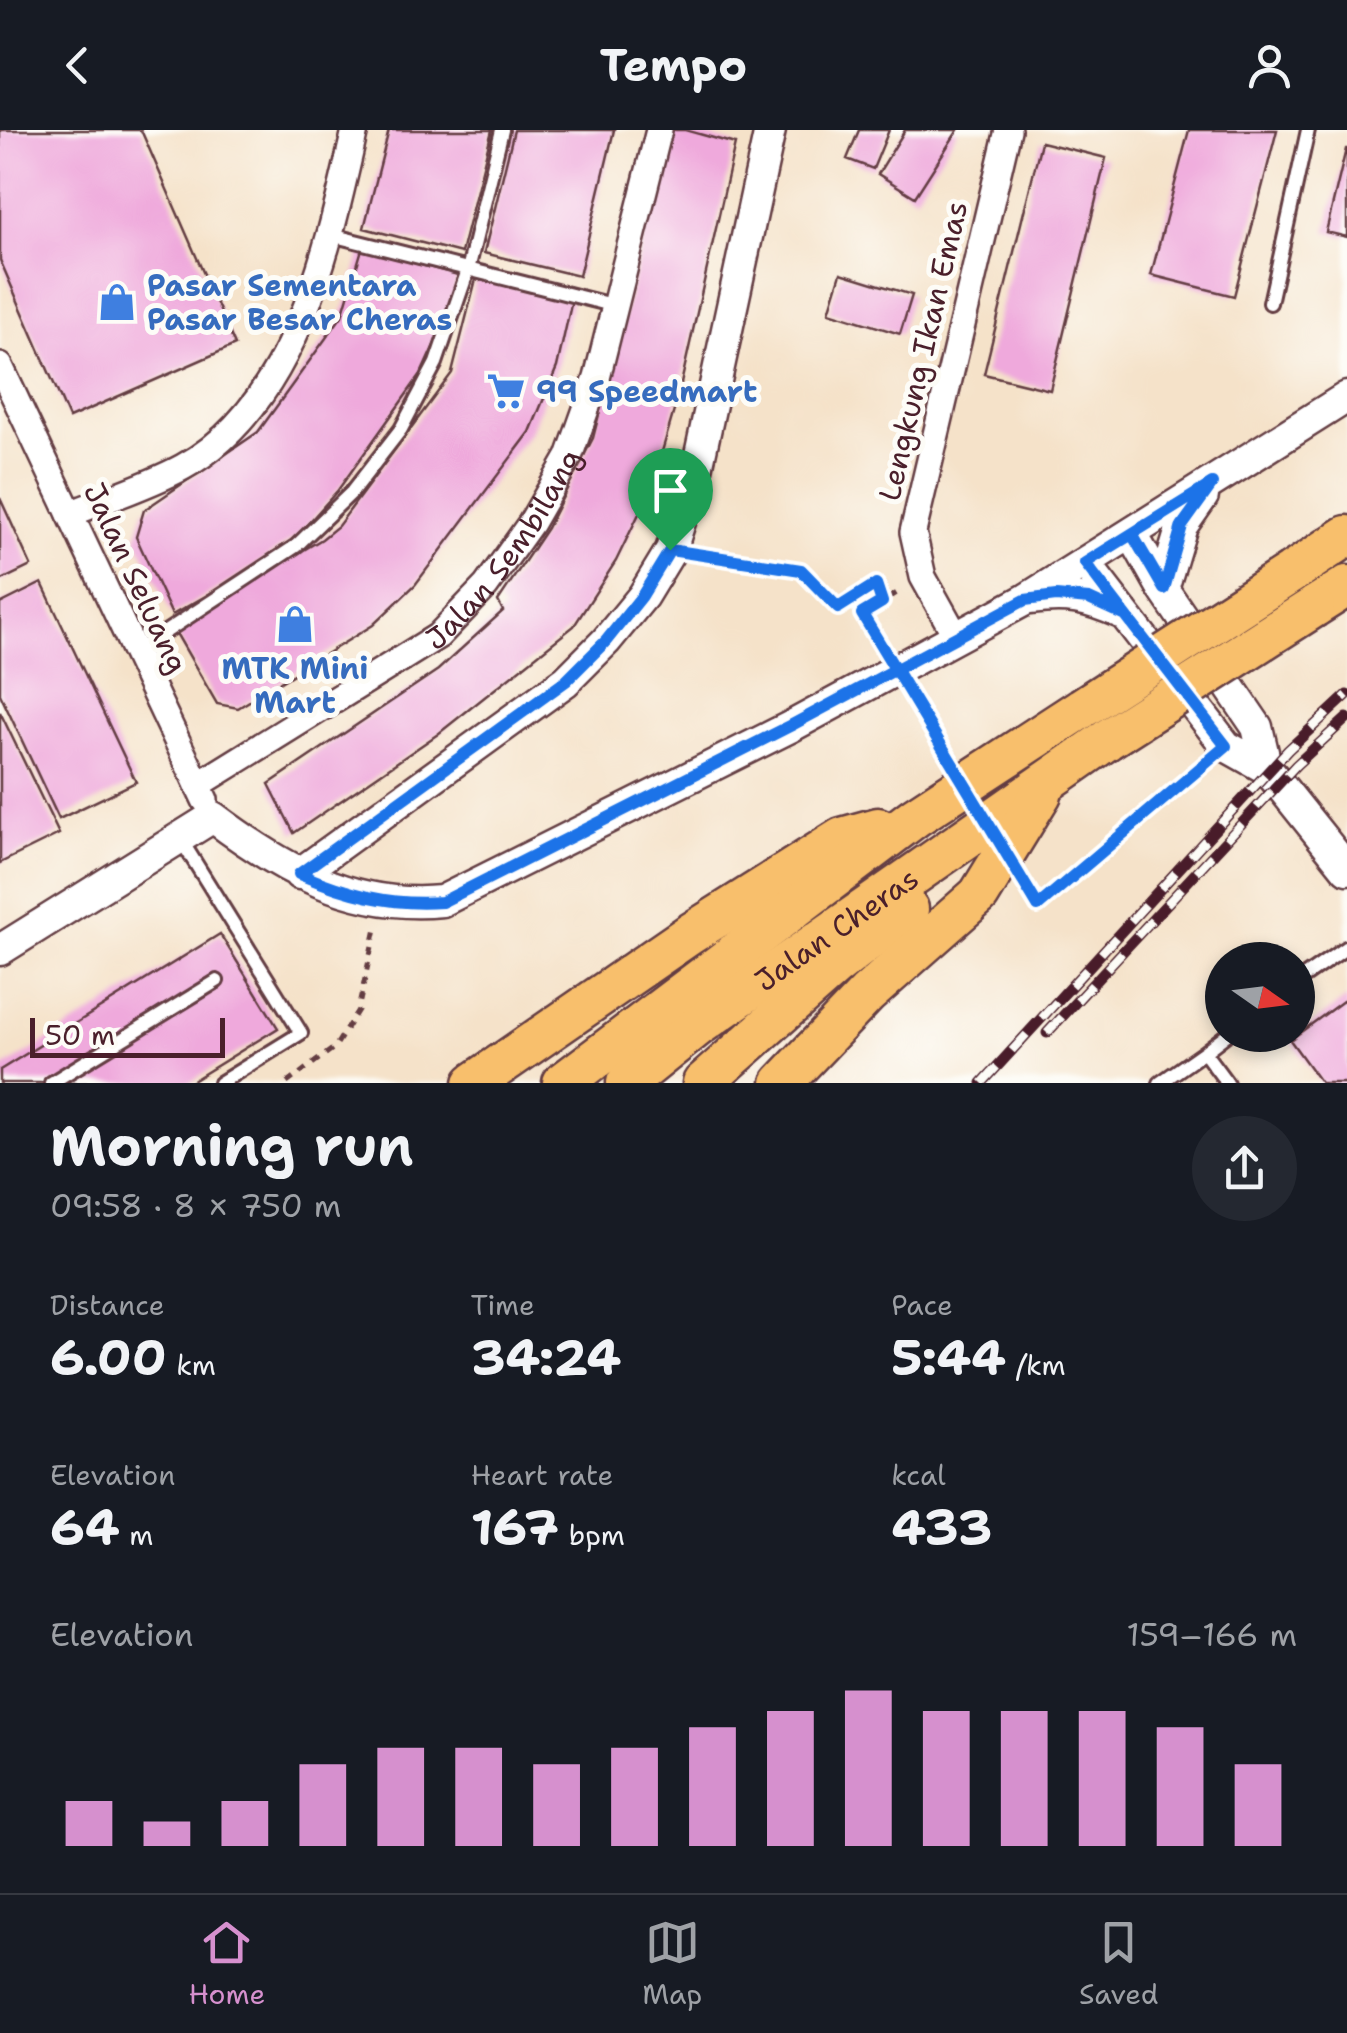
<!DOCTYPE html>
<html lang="en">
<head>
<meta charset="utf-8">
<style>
	:root { --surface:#171b24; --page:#242831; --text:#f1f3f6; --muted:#9ea1a6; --line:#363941; --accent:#d690ce }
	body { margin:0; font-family:"Shantell Sans",sans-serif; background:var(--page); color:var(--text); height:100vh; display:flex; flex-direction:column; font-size:38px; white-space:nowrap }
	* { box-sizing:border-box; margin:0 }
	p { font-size:32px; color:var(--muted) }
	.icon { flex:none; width:55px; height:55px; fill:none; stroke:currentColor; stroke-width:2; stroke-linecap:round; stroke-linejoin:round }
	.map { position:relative; height:953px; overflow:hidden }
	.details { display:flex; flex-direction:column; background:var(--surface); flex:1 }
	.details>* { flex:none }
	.needle { width:65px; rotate:104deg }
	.fabs { position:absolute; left:1205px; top:812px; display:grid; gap:20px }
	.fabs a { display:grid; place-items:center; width:110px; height:110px; border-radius:50%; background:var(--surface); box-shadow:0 5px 15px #0003; font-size:50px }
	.scale { position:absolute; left:30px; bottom:25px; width:195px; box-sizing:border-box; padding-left:10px; border:5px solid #4a1f2b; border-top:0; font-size:28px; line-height:35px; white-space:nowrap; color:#4a1f2b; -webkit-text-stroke:8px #fdfcf7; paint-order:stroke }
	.pin { position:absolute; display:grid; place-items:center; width:85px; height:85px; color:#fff; margin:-102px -42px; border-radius:50% 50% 50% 0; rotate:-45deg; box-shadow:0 0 10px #0007 }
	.pin .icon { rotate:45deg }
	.round { display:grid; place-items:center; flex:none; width:105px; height:105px; border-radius:52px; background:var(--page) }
	.summary { display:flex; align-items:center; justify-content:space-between; height:170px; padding:0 50px }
	h1 { font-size:55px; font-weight:700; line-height:75px }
	.stats { display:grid; grid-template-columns:repeat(3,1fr); gap:15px; height:170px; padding:10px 50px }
	.stats div { display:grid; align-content:center }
	.stats b { font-size:50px; font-weight:700 }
	.stats small { font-size:28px; font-weight:400 }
	.stats p { font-size:28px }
	.chart { height:280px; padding:20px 50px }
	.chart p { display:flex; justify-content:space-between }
	.chart svg { width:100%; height:180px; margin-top:10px; stroke:var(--accent); stroke-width:6 }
	header { display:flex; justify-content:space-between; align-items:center; height:130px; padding:0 50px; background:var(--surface); font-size:45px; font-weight:700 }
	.menu { display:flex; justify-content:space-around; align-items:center; height:140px; border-top:2px solid var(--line); background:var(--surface); font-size:28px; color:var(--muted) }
	.menu a { display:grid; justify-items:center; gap:5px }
	.menu .on { color:var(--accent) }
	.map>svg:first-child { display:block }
	.building { fill:#efa9dc }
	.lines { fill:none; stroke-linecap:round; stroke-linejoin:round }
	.service-casing { stroke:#643c43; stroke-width:18 }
	.minor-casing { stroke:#643c43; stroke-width:30 }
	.tertiary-casing { stroke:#643c43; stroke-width:35 }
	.trunk-casing { stroke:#643c43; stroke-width:45 }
	.path { stroke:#643c43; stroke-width:5; stroke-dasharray:8 8; stroke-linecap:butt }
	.service { stroke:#fff; stroke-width:12 }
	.minor { stroke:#fff; stroke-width:25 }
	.tertiary { stroke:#fff; stroke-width:30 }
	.trunk { stroke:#f8bf6c; stroke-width:40 }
	.rail-casing { stroke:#4a1f2b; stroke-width:11 }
	.rail { stroke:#fdfcf7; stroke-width:8; stroke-dasharray:22; stroke-linecap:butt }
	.trunk-bridge-casing { stroke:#643c43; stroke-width:45; stroke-linecap:butt }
	.path-bridge { stroke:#643c43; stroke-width:5; stroke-dasharray:8 8; stroke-linecap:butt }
	.trunk-bridge { stroke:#f8bf6c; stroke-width:40 }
	.route-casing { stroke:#fff; stroke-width:20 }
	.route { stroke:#1a73e8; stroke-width:12 }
	.labels { text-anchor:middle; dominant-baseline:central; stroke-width:10; stroke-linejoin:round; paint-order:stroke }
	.shop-label { font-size:30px; font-weight:bold; fill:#366cbe; stroke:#fdfcf7; text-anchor:start }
	.street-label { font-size:30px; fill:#4a1f2b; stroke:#fdfcf7 }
</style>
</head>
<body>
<header><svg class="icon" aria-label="back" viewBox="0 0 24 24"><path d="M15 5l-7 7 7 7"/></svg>Tempo<svg class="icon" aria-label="person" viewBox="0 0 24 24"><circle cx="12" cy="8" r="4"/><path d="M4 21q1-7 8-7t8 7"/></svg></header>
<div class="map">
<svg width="1347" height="953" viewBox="0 0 1347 953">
	<rect width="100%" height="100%" fill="#fdfcf7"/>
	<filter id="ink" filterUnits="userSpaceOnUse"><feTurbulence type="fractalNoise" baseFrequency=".01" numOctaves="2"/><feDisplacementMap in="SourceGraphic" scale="20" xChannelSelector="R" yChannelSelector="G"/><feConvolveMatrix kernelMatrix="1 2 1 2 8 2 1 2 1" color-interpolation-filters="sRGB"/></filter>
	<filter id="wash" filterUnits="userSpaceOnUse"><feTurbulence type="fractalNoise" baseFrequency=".0048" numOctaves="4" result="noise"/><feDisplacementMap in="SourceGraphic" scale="40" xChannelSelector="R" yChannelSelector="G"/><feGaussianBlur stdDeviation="2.25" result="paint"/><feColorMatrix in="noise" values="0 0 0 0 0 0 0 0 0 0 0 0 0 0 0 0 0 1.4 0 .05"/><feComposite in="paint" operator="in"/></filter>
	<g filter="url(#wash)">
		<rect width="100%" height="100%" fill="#f5e2c9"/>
		<g id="blocks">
			<path class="building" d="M0,0H141L235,215L69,288L0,130Z
				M389,0H492L461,123L364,98Z
				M514,0H614L579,146L484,123Z
				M671,0H685L735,14L678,267L651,359L616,431L574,496L438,604L294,703L269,654L438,540L503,481L498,471L547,398L593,308Z
				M859,0H889L873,39L847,29Z
				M905,0H958L915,67L878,44Z
				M1189,0H1277L1234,166L1151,145Z
				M1041,12L1106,28L1050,260L984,244Z
				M1346,19H1347V107L1326,102Z
				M362,119L458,145L445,191L421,244L338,360L295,408L232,451L172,485L136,407L144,380L258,302L342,186Z
				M841,143L912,165L900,204L829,182Z
				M476,149L572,170L557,237L530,302L415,455L373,495L238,578L217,574L173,498L322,409L338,396L452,243Z
				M0,368L31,436L0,451Z
				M42,453L136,652L59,689L0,564V474Z
				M0,582L59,704L0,733Z
				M220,804L278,898L189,953H0V940Z
				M1347,868V953H1321L1290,910Z"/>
		</g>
	</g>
	<g filter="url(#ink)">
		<use href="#blocks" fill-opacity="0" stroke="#643c43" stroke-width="2.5"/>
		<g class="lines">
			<g class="service-casing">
				<path id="service" d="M331,105L616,176
					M1270,173L1308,0
					M135,522L296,416L352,362L401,299L436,233L468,140L502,0
					M181,710L301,903L220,953
					M1298,851L1347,817
					M1204,922L1226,905
					M51,953L217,851
					M1160,953L1204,922L1227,953"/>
			</g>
			<g class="minor-casing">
				<g id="minor">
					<path d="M0,236L205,670"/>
					<path d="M70,384C106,369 148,356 183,337C296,275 329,115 355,0"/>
					<path d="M957,508L923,447L913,402L1008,0"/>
					<path id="s1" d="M198,655L438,506L486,456L531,393L569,327L597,248L659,0"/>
				</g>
			</g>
			<g class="tertiary-casing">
				<path id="tertiary" d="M1132,404L1163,459L1257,597L1267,639
					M1085,433L1226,616L1267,639L1347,739
					M1163,459L1182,396L1203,366
					M1031,469C1068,464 1087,468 1121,483
					M299,744L566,551L606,511L643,466L671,420L697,339L770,0
					M0,820L213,687C282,739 353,780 442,771L790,597L1025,470L1347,267"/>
			</g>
			<g class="trunk-casing">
				<g id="trunk">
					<path d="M1291,443L1347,406"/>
					<path d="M1314,477L1347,456"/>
					<path d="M474,953L690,804L842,708L878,698"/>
					<path d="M563,953L915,687L1082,578"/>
					<path id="s2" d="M627,953L699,895L1108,609"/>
					<path d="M703,953L834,837L908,779"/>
					<path d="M782,953L867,864L979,765L1041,664"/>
				</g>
			</g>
			<path class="path" d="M697,424L801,439L837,478L876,454L882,472
				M862,484L902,460
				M1038,776L1205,633
				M287,953L335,917L358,880L377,794"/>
			<use href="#service" class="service"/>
			<use href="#minor" class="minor"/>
			<use href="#tertiary" class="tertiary"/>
			<use href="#trunk" class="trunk"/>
			<g class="rail-casing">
				<path id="rail" d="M1047,903L1296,635L1347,588
					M982,953L1288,620L1347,565"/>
			</g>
			<use href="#rail" class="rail"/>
			<g class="trunk-bridge-casing">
				<path id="trunk-bridge" d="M1082,578L1291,443
					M1108,609L1314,477"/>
			</g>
			<path class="path-bridge" d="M862,484L1038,776"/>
			<use href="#trunk-bridge" class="trunk-bridge"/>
		</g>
	</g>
	<g class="lines" filter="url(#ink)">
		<g class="route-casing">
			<path id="route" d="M670,420L642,466L606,511L566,551L299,744C347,764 390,776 442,772L790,596L1025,470L1056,466L1089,469L1124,485L1085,433L1132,404L1164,459L1182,396L1212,354L1085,433L1226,616L1038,776L862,484L882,472L876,454L838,478L801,440L670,420"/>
		</g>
		<use href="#route" class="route"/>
	</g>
	<defs>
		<g id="shop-bare" transform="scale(3)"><path d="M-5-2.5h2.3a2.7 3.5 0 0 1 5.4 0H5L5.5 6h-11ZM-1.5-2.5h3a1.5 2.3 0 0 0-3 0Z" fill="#3f7fe0" stroke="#fdfcf7" stroke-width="2.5" paint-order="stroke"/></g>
		<g id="supermarket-bare" transform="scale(3)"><path d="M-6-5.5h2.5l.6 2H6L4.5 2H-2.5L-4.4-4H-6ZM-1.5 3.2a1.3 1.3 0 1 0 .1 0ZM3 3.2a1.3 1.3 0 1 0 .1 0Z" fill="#3f7fe0" stroke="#fdfcf7" stroke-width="2.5" paint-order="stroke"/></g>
	</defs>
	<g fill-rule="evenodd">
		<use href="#shop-bare" x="117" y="172"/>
		<use href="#supermarket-bare" x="506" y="261"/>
		<use href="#shop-bare" x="295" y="494"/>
	</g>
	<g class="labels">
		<g class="shop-label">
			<text x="147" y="155">Pasar Sementara<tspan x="147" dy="34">Pasar Besar Cheras</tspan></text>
			<text x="536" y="261">99 Speedmart</text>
			<text x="295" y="538" text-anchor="middle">MTK Mini<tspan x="295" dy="34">Mart</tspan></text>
		</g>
		<g class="street-label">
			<text transform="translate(923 221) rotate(-77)">Lengkung Ikan Emas</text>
			<text stroke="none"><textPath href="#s1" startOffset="392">Jalan Sembilang</textPath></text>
			<text transform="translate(136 448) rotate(65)">Jalan Seluang</text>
			<text stroke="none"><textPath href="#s2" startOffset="260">Jalan Cheras</textPath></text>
		</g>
	</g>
</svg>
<div class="fabs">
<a><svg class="needle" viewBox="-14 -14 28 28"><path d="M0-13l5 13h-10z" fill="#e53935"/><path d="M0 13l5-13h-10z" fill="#9ea1a6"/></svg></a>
</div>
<div class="scale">50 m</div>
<div class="pin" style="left:670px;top:420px;background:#1e9e55"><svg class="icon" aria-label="arrive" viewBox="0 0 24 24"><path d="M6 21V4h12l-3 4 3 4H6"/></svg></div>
</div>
<section class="details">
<div class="summary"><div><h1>Morning run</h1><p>09:58 · 8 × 750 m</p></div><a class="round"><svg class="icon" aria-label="share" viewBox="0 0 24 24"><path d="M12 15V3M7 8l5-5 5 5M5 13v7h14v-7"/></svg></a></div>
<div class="stats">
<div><p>Distance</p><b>6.00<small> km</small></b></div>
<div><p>Time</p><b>34:24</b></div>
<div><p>Pace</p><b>5:44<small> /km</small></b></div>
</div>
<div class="stats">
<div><p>Elevation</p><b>64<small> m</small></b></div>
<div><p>Heart rate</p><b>167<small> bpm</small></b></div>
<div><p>kcal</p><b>433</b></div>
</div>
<div class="chart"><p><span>Elevation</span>159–166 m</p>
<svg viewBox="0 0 160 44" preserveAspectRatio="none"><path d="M5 44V33M15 44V38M25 44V33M35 44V24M45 44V20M55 44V20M65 44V24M75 44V20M85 44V15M95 44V11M105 44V6M115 44V11M125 44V11M135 44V11M145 44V15M155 44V24"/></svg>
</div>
</section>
<nav class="menu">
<a class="on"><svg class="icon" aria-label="home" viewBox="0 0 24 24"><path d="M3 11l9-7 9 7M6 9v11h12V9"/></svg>Home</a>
<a><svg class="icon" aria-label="map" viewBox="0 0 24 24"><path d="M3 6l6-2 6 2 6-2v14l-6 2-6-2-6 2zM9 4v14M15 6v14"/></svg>Map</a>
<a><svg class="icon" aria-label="saved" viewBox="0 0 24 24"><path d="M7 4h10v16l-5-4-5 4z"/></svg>Saved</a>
</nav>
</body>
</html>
